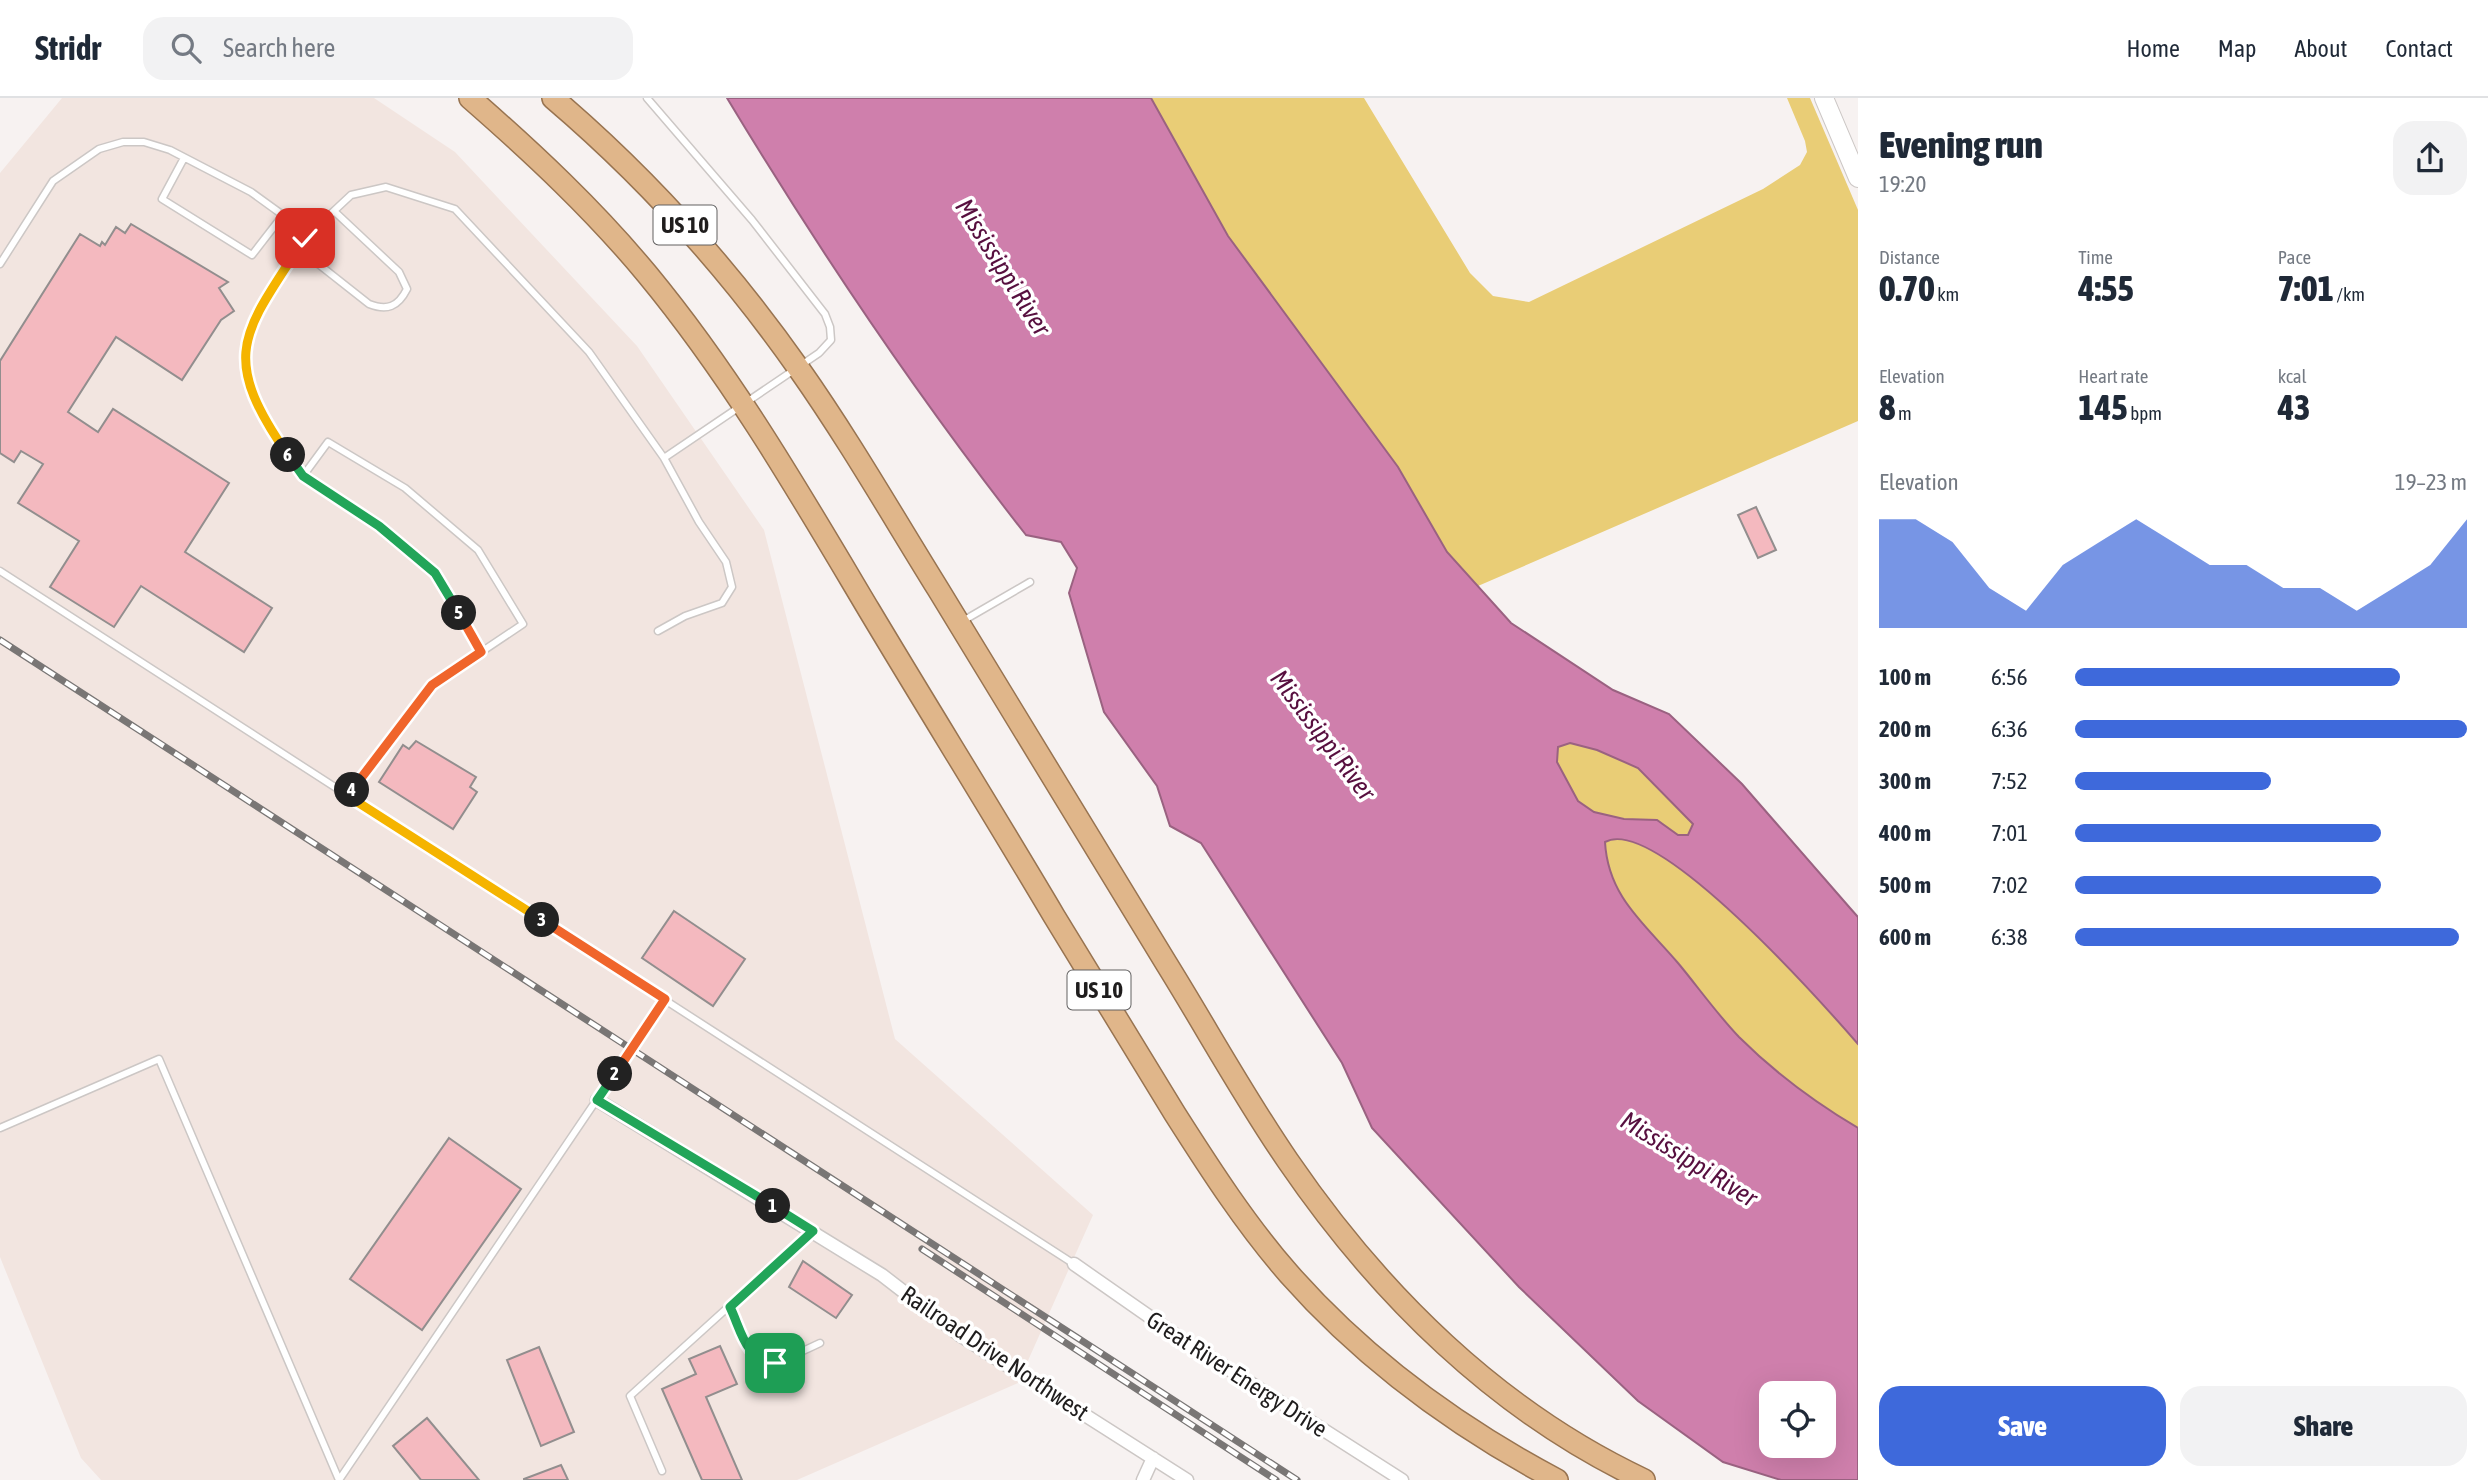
<!DOCTYPE html>
<html lang="en">
<head>
<meta charset="utf-8">
<style>
	:root { --surface:#fff; --page:#f2f2f3; --text:#1f2937; --muted:#747a83; --line:#e0e1e3; --accent:#3e69db }
	body { margin:0; font-family:"Asap Condensed",sans-serif; background:var(--page); color:var(--text); height:100vh; display:flex; flex-direction:column; font-size:26px; white-space:nowrap }
	* { box-sizing:border-box; margin:0 }
	p { font-size:23px; color:var(--muted) }
	.icon { flex:none; width:38px; height:38px; fill:none; stroke:currentColor; stroke-width:2; stroke-linecap:round; stroke-linejoin:round }
	.map { position:relative; flex:1; overflow:hidden }
	.panel { display:flex; flex-direction:column; background:var(--surface); width:630px }
	.panel>* { flex:none }
	.tools { position:absolute; left:1759px; top:1283px; display:grid; gap:14px }
	.tools a { display:grid; place-items:center; width:77px; height:77px; border-radius:14px; background:var(--surface); box-shadow:0 7px 28px #0002; font-size:35px }
	.pin { position:absolute; display:grid; place-items:center; width:60px; height:60px; color:#fff; margin:-30px; border-radius:14px; box-shadow:0 4px 10px #0006 }
	.km { position:absolute; width:35px; height:35px; margin:-18px; border-radius:50%; background:#222; color:#fff; font-size:19px; line-height:35px; text-align:center }
	.round { display:grid; place-items:center; flex:none; width:74px; height:74px; border-radius:21px; background:var(--page) }
	.summary { display:flex; align-items:center; justify-content:space-between; height:119px; padding:0 21px }
	h1 { font-size:38px; font-weight:800; line-height:52px }
	.metrics { display:grid; grid-template-columns:repeat(3,1fr); gap:10px; height:119px; padding:7px 21px }
	.metrics div { display:grid; align-content:center }
	.metrics b { font-size:35px; font-weight:800 }
	.metrics small { font-size:19px; font-weight:400 }
	.metrics p { font-size:19px }
	.chart { height:196px; padding:14px 21px }
	.chart p { display:flex; justify-content:space-between }
	.chart svg { width:100%; height:126px; margin-top:7px; fill:var(--accent); opacity:.7 }
	.button { display:flex; gap:14px; margin-top:auto; padding:14px 21px }
	.button a { flex:1; height:80px; border-radius:21px; background:var(--accent); color:#fff; font-size:28px; font-weight:800; line-height:80px; text-align:center }
	.button a+a { background:var(--page); color:var(--text) }
	ul { padding:0 21px; list-style:none; font-size:23px }
	li { display:grid; grid-template-columns:112px 84px 1fr; align-items:center; height:52px }
	li i { height:18px; border-radius:9px; background:var(--accent) }
	header { display:flex; align-items:center; gap:42px; box-sizing:border-box; height:98px; padding:0 35px; background:var(--surface); border-bottom:2px solid var(--line) }
	header strong { font-size:33px }
	nav { display:flex; gap:38px; margin-inline-start:auto; font-size:24px }
	.search { width:490px; height:63px; background:var(--page); display:flex; align-items:center; gap:18px; box-sizing:border-box; padding:0 24px; border-radius:21px; color:var(--muted); font-size:26px }
	main { display:flex; flex:1; min-height:0 }
	.map>svg:first-child { display:block }
	.built { fill:#f2e5e0 }
	.green { fill:#e9cd76 }
	.water { fill:#cf7fac; stroke:#9a6281; stroke-width:2; fill-rule:evenodd }
	.building { fill:#f4b9bf; stroke:#928e8e; stroke-width:2 }
	.lines { fill:none; stroke-linecap:round; stroke-linejoin:round }
	.service-casing { stroke:#ccc7c5; stroke-width:9 }
	.minor-casing { stroke:#ccc7c5; stroke-width:15 }
	.secondary-casing { stroke:#ccc7c5; stroke-width:20 }
	.trunk-casing { stroke:#987451; stroke-width:24 }
	.service { stroke:#fff; stroke-width:6 }
	.minor { stroke:#fff; stroke-width:12 }
	.secondary { stroke:#fff; stroke-width:18 }
	.trunk { stroke:#e0b68a; stroke-width:21 }
	.rail-casing { stroke:#797675; stroke-width:7 }
	.rail { stroke:#fff; stroke-width:4.5; stroke-dasharray:13; stroke-linecap:butt }
	.split-1-casing { stroke:#fff; stroke-width:14 }
	.split-2-casing { stroke:#fff; stroke-width:14 }
	.split-3-casing { stroke:#fff; stroke-width:14 }
	.split-4-casing { stroke:#fff; stroke-width:14 }
	.split-5-casing { stroke:#fff; stroke-width:14 }
	.split-6-casing { stroke:#fff; stroke-width:14 }
	.split-7-casing { stroke:#fff; stroke-width:14 }
	.split-1 { stroke:#22a559; stroke-width:9 }
	.split-2 { stroke:#22a559; stroke-width:9 }
	.split-3 { stroke:#f0652b; stroke-width:9 }
	.split-4 { stroke:#f5b400; stroke-width:9 }
	.split-5 { stroke:#f0652b; stroke-width:9 }
	.split-6 { stroke:#22a559; stroke-width:9 }
	.split-7 { stroke:#f5b400; stroke-width:9 }
	.labels { text-anchor:middle; dominant-baseline:central; stroke-width:7; stroke-linejoin:round; paint-order:stroke }
	.shield { fill:#fff; stroke:#626161; stroke-width:2 }
	.shield-label { font-size:23px; font-weight:bold; fill:#1f1d1d }
	.street-label { font-size:24px; fill:#1f1d1d; stroke:#fff }
	.water-label { font-size:26px; font-style:italic; fill:#570f3f; stroke:#fff }
</style>
</head>
<body>
<header>
<strong>Stridr</strong>
<div class="search"><svg class="icon" aria-label="search" viewBox="0 0 24 24"><circle cx="10" cy="10" r="6"/><path d="M15 15l6 6"/></svg>Search here</div>
<nav><a>Home</a><a>Map</a><a>About</a><a>Contact</a></nav>
</header>
<main>
<div class="map">
<svg width="1858" height="1382" viewBox="0 0 1858 1382">
	<rect width="100%" height="100%" fill="#f7f2f1"/>
	<path class="built" d="M62,0H374L455,54L637,248L764,432L895,941L1093,1117L1018,1285L797,1382H101L81,1360L0,1159V75Z"/>
	<path class="green" d="M1151,0H1364L1470,175L1493,198L1529,204L1763,91L1800,67L1807,54L1805,43L1787,0H1810L1858,112V323L1478,488L1447,454L1398,369L1228,138Z
		M1570,645L1597,652L1638,670L1693,726L1688,737H1678L1657,722L1624,721L1594,714L1578,703L1557,664L1558,649Z
		M1612,740C1683,743 1810,892 1858,946V1030C1816,1005 1774,974 1739,939C1717,916 1698,889 1678,864C1644,826 1608,799 1605,744Z"/>
	<path class="water" d="M727,0H1151L1228,138L1398,369L1447,454L1511,525L1613,592L1669,616L1742,686L1850,810L1858,819V946C1824,907 1656,716 1605,744C1608,799 1645,826 1678,865C1698,889 1717,916 1739,939C1774,974 1816,1005 1858,1030V1382H1781L1723,1364L1638,1303L1519,1189L1372,1030L1342,965L1201,745L1170,728L1157,688L1104,614L1069,495L1077,470L1061,444L1026,437C917,298 818,151 727,0ZM1570,645L1597,652L1638,670L1693,726L1688,737H1678L1657,722L1624,721L1594,714L1578,703L1557,664L1558,649ZM1771,1295H1824V1348H1771Z"/>
	<path class="building" d="M131,126L228,184L219,190L234,213L221,222L182,282L116,239L68,314L98,334L113,311L229,385L185,454L272,510L244,554L141,488L114,529L50,489L79,443L18,405L43,366L21,353L14,364L0,355V263L80,136L100,148L102,144L105,147L116,129L125,135Z
		M1756,409L1776,452L1758,460L1738,417Z
		M416,643L476,679L470,689L477,694L453,731L379,684L403,647L409,651Z
		M674,813L745,861L713,908L642,860Z
		M449,1040L521,1091L422,1232L350,1181Z
		M803,1163L852,1197L836,1220L789,1189Z
		M720,1248L737,1286L706,1299L742,1382H702L662,1291L696,1276L689,1261Z
		M539,1249L574,1334L541,1348L507,1262Z
		M427,1320L479,1382H421L393,1348Z
		M561,1367L568,1382H524V1381Z"/>
	<g class="lines">
		<g class="service-casing">
			<path id="service" d="M647,0L752,122L825,216L830,229L831,242L819,255L664,360
				M184,60L162,101L252,157L283,117
				M298,150L369,206C387,213 398,209 407,191L399,174L334,113
				M0,166L53,83L99,51L123,44H144L170,52L251,94L309,136
				M303,378L379,428L435,475L481,554
				M0,473L1074,1166
				M961,524L1030,484
				M348,698L432,587L523,526L478,452L405,390L328,344L303,378L266,325L248,289L244,253L253,222L305,140L351,97L386,89L455,111L589,254L664,360L699,424L726,464L732,489L722,505L685,518L658,533
				M0,1030L159,961L339,1382
				M730,1209C758,1271 755,1276 820,1245
				M662,1373L630,1298L811,1134
				M339,1382L665,901"/>
		</g>
		<g class="minor-casing">
			<path id="minor" d="M597,1002L882,1177L961,1238L1187,1382
				M1074,1166L1180,1240L1402,1382
				M1143,1382L1153,1360"/>
		</g>
		<g class="secondary-casing">
			<path id="secondary" d="M1824,0L1858,80"/>
		</g>
		<g class="trunk-casing">
			<path id="trunk" d="M470,0C533,55 594,112 647,176C733,280 800,396 869,512C930,614 993,715 1054,818C1094,884 1134,950 1175,1016C1210,1071 1246,1127 1289,1176C1365,1262 1455,1328 1557,1382
				M553,0C647,80 728,170 799,271C849,342 892,417 938,491C1014,615 1090,741 1166,865C1207,931 1244,999 1288,1063C1379,1196 1497,1313 1644,1382"/>
		</g>
		<use href="#service" class="service"/>
		<use href="#minor" class="minor"/>
		<use href="#secondary" class="secondary"/>
		<use href="#trunk" class="trunk"/>
		<g class="rail-casing">
			<path id="rail" d="M0,542L1297,1382
				M922,1151L1276,1382"/>
		</g>
		<use href="#rail" class="rail"/>
	</g>
	<g class="lines">
		<g class="split-1-casing">
			<path id="split-1" d="M773,1108L813,1133L730,1209C742,1234 744,1260 775,1265"/>
		</g>
		<g class="split-2-casing">
			<path id="split-2" d="M615,976L597,1002L773,1108"/>
		</g>
		<g class="split-3-casing">
			<path id="split-3" d="M542,822L665,901L615,976"/>
		</g>
		<g class="split-4-casing">
			<path id="split-4" d="M352,692L348,698L542,822"/>
		</g>
		<g class="split-5-casing">
			<path id="split-5" d="M352,692L432,587L481,554L459,515"/>
		</g>
		<g class="split-6-casing">
			<path id="split-6" d="M288,357L303,378L379,428L435,475L459,515"/>
		</g>
		<g class="split-7-casing">
			<path id="split-7" d="M288,357C217,255 244,235 305,140"/>
		</g>
		<use href="#split-1" class="split-1"/>
		<use href="#split-2" class="split-2"/>
		<use href="#split-3" class="split-3"/>
		<use href="#split-4" class="split-4"/>
		<use href="#split-5" class="split-5"/>
		<use href="#split-6" class="split-6"/>
		<use href="#split-7" class="split-7"/>
	</g>
	<g class="labels">
		<g class="shield">
			<rect x="653.5" y="107.5" width="63" height="39" rx="5"/>
			<rect x="1067.5" y="872.5" width="63" height="39" rx="5"/>
		</g>
		<g class="shield-label">
			<text x="685" y="127">US 10</text>
			<text x="1099" y="892">US 10</text>
		</g>
		<g class="street-label">
			<text transform="translate(995 1255) rotate(34)">Railroad Drive Northwest</text>
			<text transform="translate(1237 1276) rotate(33)">Great River Energy Drive</text>
		</g>
		<g class="water-label">
			<text transform="translate(1003 169) rotate(58)">Mississippi River</text>
			<text transform="translate(1323 637) rotate(53)">Mississippi River</text>
			<text transform="translate(1689 1061) rotate(32)">Mississippi River</text>
		</g>
	</g>
</svg>
<div class="tools">
<a><svg class="icon" aria-label="locate" viewBox="0 0 24 24"><circle cx="12" cy="12" r="6"/><path d="M12 2v4M12 18v4M2 12h4M18 12h4"/></svg></a>
</div>
<div class="pin" style="left:775px;top:1265px;background:#1e9e55"><svg class="icon" aria-label="arrive" viewBox="0 0 24 24"><path d="M6 21V4h12l-3 4 3 4H6"/></svg></div>
<div class="pin" style="left:305px;top:140px;background:#d93025"><svg class="icon" aria-label="check" viewBox="0 0 24 24"><path d="M5 12l5 5 9-10"/></svg></div>
<b class="km" style="left:773px;top:1108px">1</b>
<b class="km" style="left:615px;top:976px">2</b>
<b class="km" style="left:542px;top:822px">3</b>
<b class="km" style="left:352px;top:692px">4</b>
<b class="km" style="left:459px;top:515px">5</b>
<b class="km" style="left:288px;top:357px">6</b>
</div>
<section class="panel">
<div class="summary"><div><h1>Evening run</h1><p>19:20</p></div><a class="round"><svg class="icon" aria-label="share" viewBox="0 0 24 24"><path d="M12 15V3M7 8l5-5 5 5M5 13v7h14v-7"/></svg></a></div>
<div class="metrics">
<div><p>Distance</p><b>0.70<small> km</small></b></div>
<div><p>Time</p><b>4:55</b></div>
<div><p>Pace</p><b>7:01<small> /km</small></b></div>
</div>
<div class="metrics">
<div><p>Elevation</p><b>8<small> m</small></b></div>
<div><p>Heart rate</p><b>145<small> bpm</small></b></div>
<div><p>kcal</p><b>43</b></div>
</div>
<div class="chart"><p><span>Elevation</span>19–23 m</p>
<svg viewBox="0 0 160 44" preserveAspectRatio="none"><path d="M0 44V6L10 6L20 14L30 30L40 38L50 22L60 14L70 6L80 14L90 22L100 22L110 30L120 30L130 38L140 30L150 22L160 6V44z"/></svg>
</div>
<ul>
<li><b>100 m</b>6:56<i style="width:83%"></i></li>
<li><b>200 m</b>6:36<i style="width:100%"></i></li>
<li><b>300 m</b>7:52<i style="width:50%"></i></li>
<li><b>400 m</b>7:01<i style="width:78%"></i></li>
<li><b>500 m</b>7:02<i style="width:78%"></i></li>
<li><b>600 m</b>6:38<i style="width:98%"></i></li>
</ul>
<div class="button"><a>Save</a><a>Share</a></div>
</section>
</main>
</body>
</html>
